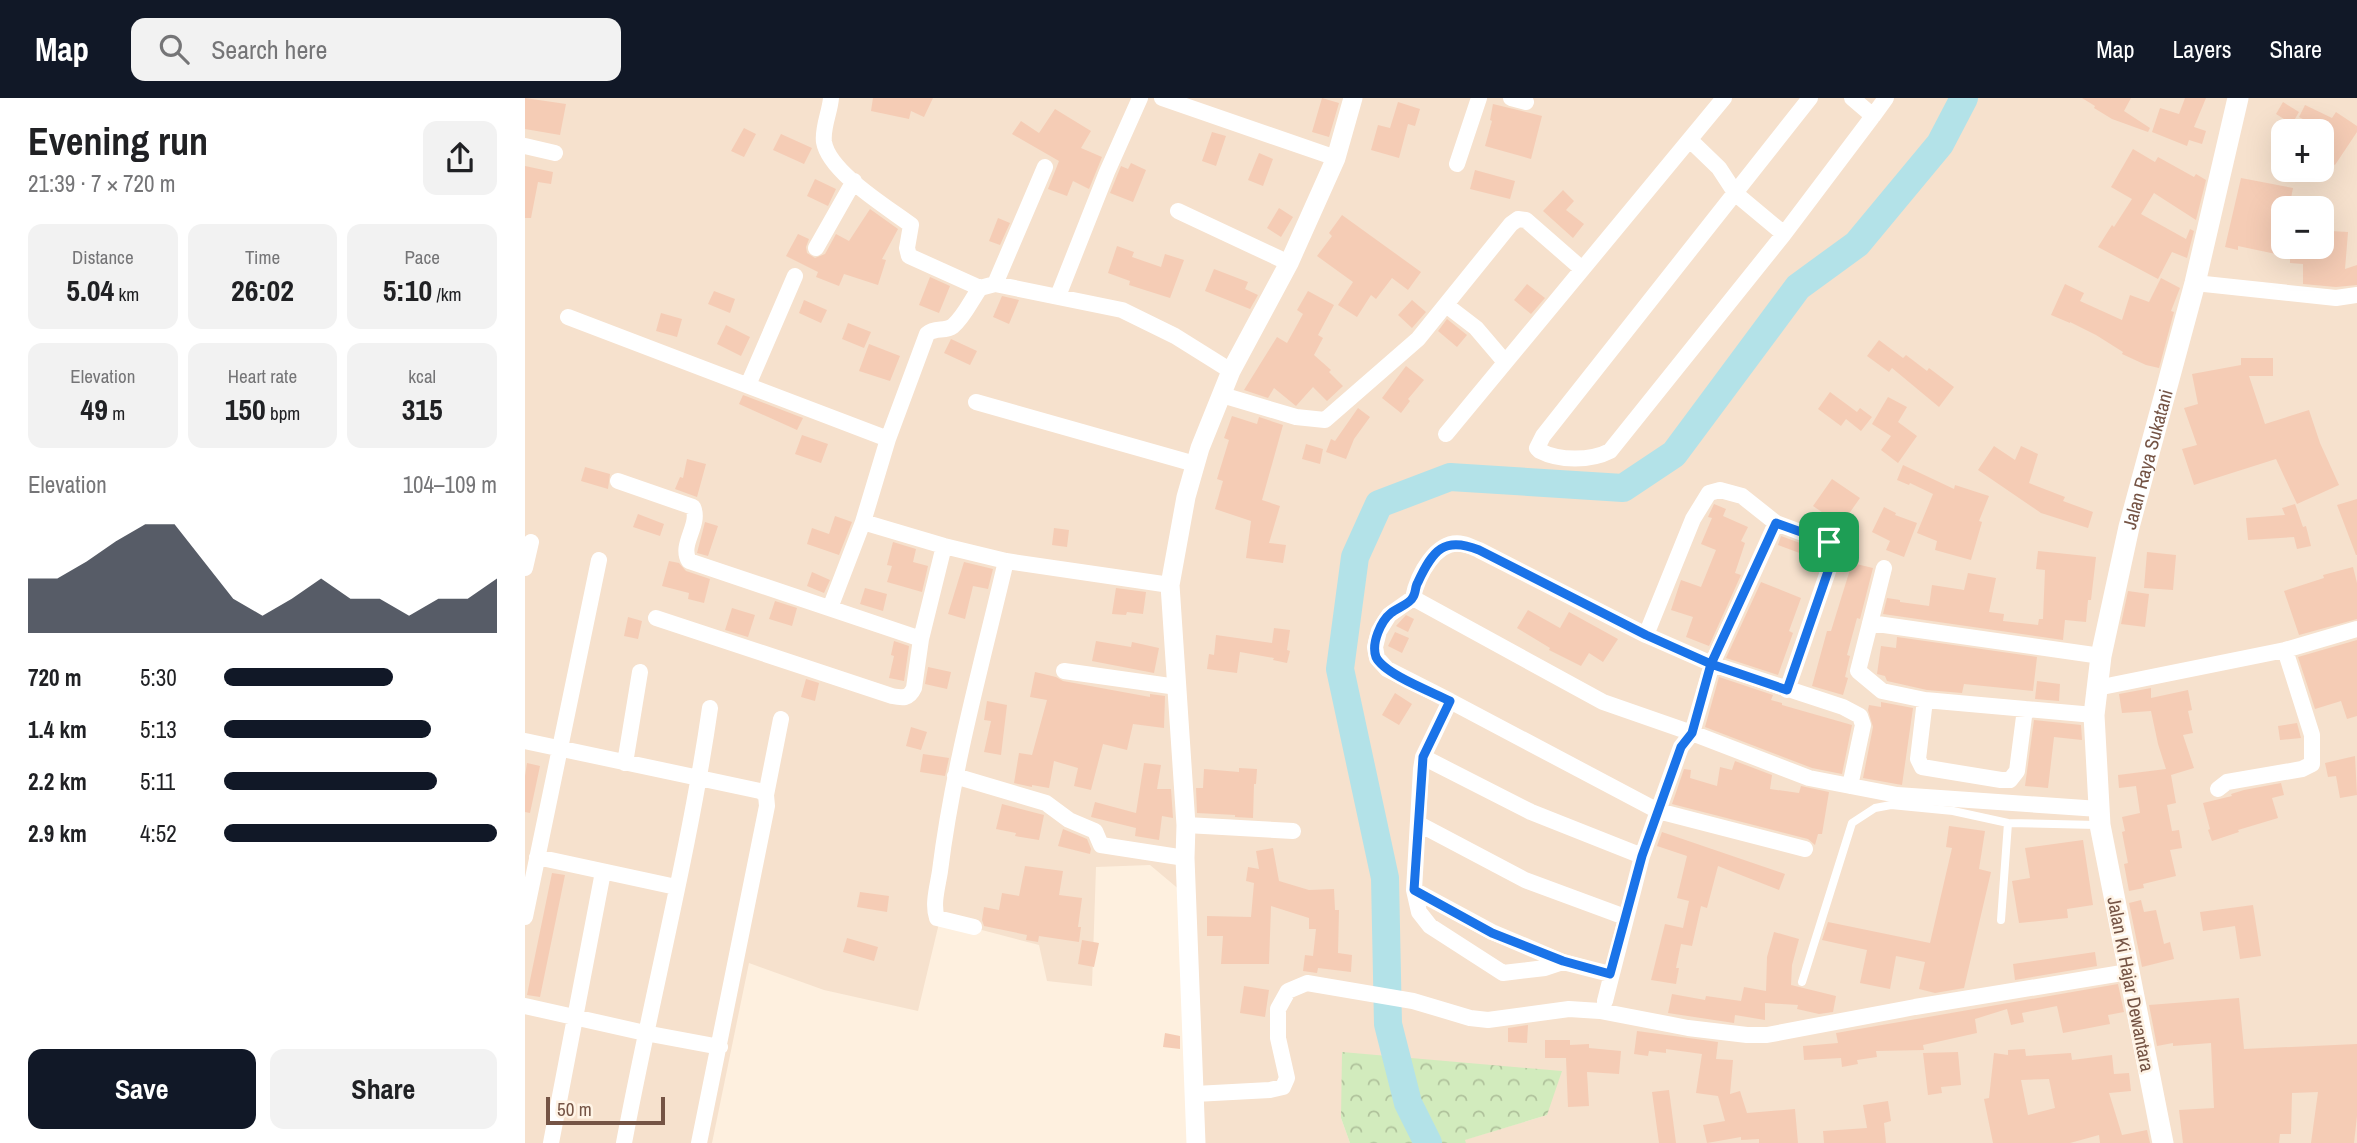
<!DOCTYPE html>
<html lang="en">
<head>
<meta charset="utf-8">
<style>
	:root { --surface:#fff; --page:#f2f2f2; --text:#202124; --muted:#757577; --accent:#111827 }
	body { margin:0; font-family:"Archivo Narrow",sans-serif; background:var(--page); color:var(--text); height:100vh; display:flex; flex-direction:column; font-size:26px; white-space:nowrap }
	* { box-sizing:border-box; margin:0 }
	p { font-size:23px; color:var(--muted) }
	.icon { flex:none; width:38px; height:38px; fill:none; stroke:currentColor; stroke-width:2; stroke-linecap:round; stroke-linejoin:round }
	.map { position:relative; flex:1; overflow:hidden }
	.details { display:flex; flex-direction:column; background:var(--surface); width:525px }
	.details>* { flex:none }
	.controls { position:absolute; left:1746px; top:21px; display:grid; gap:14px }
	.controls a { display:grid; place-items:center; width:63px; height:63px; border-radius:14px; background:var(--surface); box-shadow:0 7px 28px #0002; font-size:35px }
	.scale { position:absolute; left:21px; bottom:18px; width:119px; box-sizing:border-box; padding-left:7px; border:4px solid #755445; border-top:0; font-size:19px; line-height:24px; white-space:nowrap; color:#755445; -webkit-text-stroke:5px #fff4e6; paint-order:stroke }
	.pin { position:absolute; display:grid; place-items:center; width:60px; height:60px; color:#fff; margin:-30px; border-radius:14px; box-shadow:0 4px 10px #0006 }
	.round { display:grid; place-items:center; flex:none; width:74px; height:74px; border-radius:14px; background:var(--page) }
	.summary { display:flex; align-items:center; justify-content:space-between; height:119px; padding:0 28px }
	h1 { font-size:38px; font-weight:700; line-height:52px }
	.figures { display:grid; grid-template-columns:repeat(3,1fr); gap:10px; height:119px; padding:7px 28px }
	.figures div { display:grid; align-content:center; border-radius:14px; background:var(--page); text-align:center }
	.figures b { font-size:30px; font-weight:700 }
	.figures small { font-size:19px; font-weight:400 }
	.figures p { font-size:19px }
	.chart { height:196px; padding:14px 28px }
	.chart p { display:flex; justify-content:space-between }
	.chart svg { width:100%; height:126px; margin-top:7px; fill:var(--accent); opacity:.7 }
	.action { display:flex; gap:14px; margin-top:auto; padding:14px 28px }
	.action a { flex:1; height:80px; border-radius:14px; background:var(--accent); color:#fff; font-size:28px; font-weight:700; line-height:80px; text-align:center }
	.action a+a { background:var(--page); color:var(--text) }
	ul { padding:0 28px; list-style:none; font-size:23px }
	li { display:grid; grid-template-columns:112px 84px 1fr; align-items:center; height:52px }
	li i { height:18px; border-radius:9px; background:var(--accent) }
	header { display:flex; align-items:center; gap:42px; box-sizing:border-box; height:98px; padding:0 35px; background:var(--accent); color:#fff }
	header strong { font-size:33px }
	nav { display:flex; gap:38px; margin-inline-start:auto; font-size:24px }
	.search { width:490px; height:63px; background:var(--page); display:flex; align-items:center; gap:18px; box-sizing:border-box; padding:0 24px; border-radius:14px; color:var(--muted); font-size:26px }
	main { display:flex; flex:1; min-height:0 }
	.map>svg:first-child { display:block }
	.residential { fill:#f6e1cd; fill-rule:evenodd }
	.forest { fill:url(#forest-crowns) }
	.lines { fill:none; stroke-linecap:round; stroke-linejoin:round }
	.river { stroke:#b3e2e8; stroke-width:28 }
	.building { fill:#f5ccb5; fill-rule:evenodd }
	.service { stroke:#fff; stroke-width:8 }
	.minor { stroke:#fff; stroke-width:16 }
	.tertiary { stroke:#fff; stroke-width:19 }
	.secondary { stroke:#fff; stroke-width:21 }
	.route-casing { stroke:#fff; stroke-width:14 }
	.route { stroke:#1a73e8; stroke-width:9 }
	.labels { text-anchor:middle; dominant-baseline:central; stroke-width:5; stroke-linejoin:round; paint-order:stroke }
	.street-label { font-size:19px; fill:#755445; stroke:#fff4e6 }
</style>
</head>
<body>
<header>
<strong>Map</strong>
<div class="search"><svg class="icon" aria-label="search" viewBox="0 0 24 24"><circle cx="10" cy="10" r="6"/><path d="M15 15l6 6"/></svg>Search here</div>
<nav><a>Map</a><a>Layers</a><a>Share</a></nav>
</header>
<main>
<section class="details">
<div class="summary"><div><h1>Evening run</h1><p>21:39 · 7 × 720 m</p></div><a class="round"><svg class="icon" aria-label="share" viewBox="0 0 24 24"><path d="M12 15V3M7 8l5-5 5 5M5 13v7h14v-7"/></svg></a></div>
<div class="figures">
<div><p>Distance</p><b>5.04<small> km</small></b></div>
<div><p>Time</p><b>26:02</b></div>
<div><p>Pace</p><b>5:10<small> /km</small></b></div>
</div>
<div class="figures">
<div><p>Elevation</p><b>49<small> m</small></b></div>
<div><p>Heart rate</p><b>150<small> bpm</small></b></div>
<div><p>kcal</p><b>315</b></div>
</div>
<div class="chart"><p><span>Elevation</span>104–109 m</p>
<svg viewBox="0 0 160 44" preserveAspectRatio="none"><path d="M0 44V25L10 25L20 19L30 12L40 6L50 6L60 19L70 32L80 38L90 32L100 25L110 32L120 32L130 38L140 32L150 32L160 25V44z"/></svg>
</div>
<ul>
<li><b>720 m</b>5:30<i style="width:62%"></i></li>
<li><b>1.4 km</b>5:13<i style="width:76%"></i></li>
<li><b>2.2 km</b>5:11<i style="width:78%"></i></li>
<li><b>2.9 km</b>4:52<i style="width:100%"></i></li>
</ul>
<div class="action"><a>Save</a><a>Share</a></div>
</section>
<div class="map">
<svg width="1832" height="1045" viewBox="0 0 1832 1045">
	<defs>
		<pattern id="forest-crowns" width="20" height="18" patternUnits="userSpaceOnUse" patternTransform="scale(1.75)"><rect width="20" height="18" fill="#d2ebbd"/><path d="M2 6a3 3 0 1 1 6 0M12 15a3 3 0 1 1 6 0" fill="none" stroke="#afc19b"/></pattern>
	</defs>
	<rect width="100%" height="100%" fill="#fef0df"/>
	<path class="residential" d="M0,0H1832V1045H941L939,1042L1022,1017L816,1020L825,1045H670L662,798L625,767L571,769L567,888L522,883L514,847L415,821L393,913L299,892L224,865L187,1045H0ZM1759,33H1797V72H1759ZM1759,110H1797V149H1759Z"/>
	<path class="forest" d="M817,954L1037,973L1022,1017L940,1042L941,1045H825L816,1020Z"/>
	<g class="lines">
		<path class="river" d="M903,1045L883,1005L863,926L860,780L815,571L830,459L854,406L925,379L1098,390L1149,356L1273,189L1332,146L1415,46L1439,0"/>
	</g>
	<path class="building" d="M0,0L41,6L35,37L0,31Z
		M348,0H408L399,19L386,13L384,21L346,13Z
		M797,0L814,5L804,39L787,34Z
		M1557,0H1606L1599,13L1625,30L1623,34L1587,21L1569,10L1570,8Z
		M1660,0H1681L1669,29L1681,33L1677,46L1664,42L1662,48L1627,34L1635,10L1654,16Z
		M873,4L895,11L890,28L883,26L874,60L846,52L853,27L865,30Z
		M1758,4L1774,14L1767,26L1751,16Z
		M968,6L1017,18L1006,61L960,48L967,23L965,22Z
		M1780,7L1807,20L1811,14L1832,28V34L1810,67L1797,58V31L1774,19Z
		M530,11L566,33L556,50L577,59L564,91L548,83L542,98L523,91L534,63L487,36L496,23L514,35Z
		M219,30L231,36L219,59L206,53Z
		M687,34L701,38L691,68L677,63Z
		M256,36L287,50L279,66L248,52Z
		M1608,51L1630,64L1633,59L1669,79L1671,76L1681,82L1671,122L1629,95L1616,116L1661,141L1665,131L1669,133L1662,160L1647,154L1633,181L1573,149L1587,127L1589,129L1607,101L1586,89Z
		M734,55L748,61L738,88L723,82Z
		M606,65L621,72L608,104L585,95L596,68L603,71Z
		M0,68L28,74L26,86L13,84L6,120H0Z
		M950,72L990,83L985,101L945,91Z
		M1716,80L1768,90L1764,110H1759L1758,113L1753,149H1804L1805,133L1823,134L1820,171L1832,167V187L1811,189L1778,186V166L1765,165V159L1713,148V152L1700,149Z
		M290,81L311,91L303,108L282,98Z
		M1038,92L1049,103L1041,112L1059,126L1048,140L1018,113Z
		M754,110L768,119L756,139L742,130Z
		M345,111L373,131L357,161L361,162L353,187L319,176L314,188L291,179L293,174L261,158L273,136L284,141L281,149L282,155L290,160L300,156L311,136L324,143Z
		M817,117L896,174L883,192L867,180L851,201L846,197L832,219L813,207L828,184L792,158L807,138L804,135Z
		M473,120L485,125L475,147L464,143Z
		M592,148L609,154L607,159L636,169L640,156L659,162L645,200L604,187L605,183L583,175Z
		M689,171L723,184L720,191L733,197L725,211L680,193Z
		M405,179L425,188L414,215L394,207Z
		M1636,180L1655,190L1646,213L1649,214L1634,270L1621,267L1597,256L1598,254L1571,237L1545,224V225L1526,217L1540,186L1559,195L1555,203L1597,222L1605,197L1624,204Z
		M1002,186L1020,200L1006,216L989,202Z
		M189,193L210,201L205,215L183,206Z
		M783,193L809,207L793,237L798,240L789,257L806,272L804,274L818,288L802,303L788,289L771,308L749,290L743,300L719,292L752,239L762,245L778,216L772,212Z
		M477,198L494,202L484,226L468,219Z
		M279,202L302,212L296,225L274,215Z
		M887,202L901,214L887,230L873,217Z
		M136,215L157,221L152,239L131,233Z
		M922,221L942,237L932,249L913,233Z
		M323,225L346,234L339,250L317,241Z
		M201,227L225,239L216,258L192,246Z
		M426,241L452,253L445,267L419,255Z
		M1354,242L1378,260L1381,257L1402,273L1404,270L1429,289L1414,309L1367,270L1364,274L1342,258Z
		M344,246L375,258L365,283L334,273Z
		M1716,260H1748V278H1724L1740,326L1784,312L1795,345L1814,387L1772,406L1751,361L1669,387L1657,351L1672,347L1659,310L1673,306L1667,276L1716,267Z
		M881,268L899,282L883,301L885,303L876,315L857,300Z
		M1305,294L1332,314L1335,310L1347,319L1336,333L1321,321L1316,328L1293,311Z
		M218,297L278,320L272,332L214,306Z
		M1363,299L1382,309L1373,324L1392,338L1373,365L1356,352L1366,338L1347,326Z
		M833,310L845,319L829,341L821,361L801,354L806,341L810,343Z
		M707,318L732,326L734,319L758,327L737,402L755,408L744,445L761,447L758,465L721,460L726,423L690,411L698,383L692,381L704,342L699,340Z
		M277,337L303,346L296,365L270,356Z
		M781,346L798,351L795,366L777,361Z
		M1469,348L1490,362L1496,348L1513,356L1504,385L1540,399L1538,403L1568,414L1563,430L1516,415L1453,372Z
		M162,361L181,366L172,399L150,391L155,379L158,380Z
		M1378,367L1429,391L1430,387L1464,398L1454,423L1457,424L1446,462L1410,452L1412,443L1392,435L1408,396L1385,385L1384,387L1372,382Z
		M60,369L85,376L83,391L56,383Z
		M1307,381L1335,400L1316,427L1288,408Z
		M1832,401V457H1831L1812,407Z
		M1189,406L1201,411L1198,418L1223,429L1216,443L1220,445L1210,475L1216,477L1184,548L1161,539L1168,519L1146,512L1156,482L1176,489L1191,452L1176,446L1187,420L1183,419Z
		M1770,406L1778,429L1781,428L1786,448L1772,451L1769,439L1723,442L1721,420L1760,417L1757,410Z
		M1359,409L1371,415L1370,417L1392,425L1379,459L1361,452L1365,443L1347,434Z
		M113,416L139,426L135,438L108,429Z
		M310,418L327,424L314,457L282,446L287,430L304,436Z
		M180,424L193,428L183,458L172,455Z
		M529,430L544,432L542,449L527,447Z
		M1256,438L1297,453L1296,463L1253,447Z
		M368,444L391,451L388,464L403,468L397,494L362,484L367,468L362,467Z
		M1513,453L1571,459L1566,502H1563L1561,524L1540,522L1538,542L1358,516L1362,500L1375,502V504L1404,508L1407,487L1439,492L1443,475L1471,480L1464,514L1479,516L1478,523L1513,527L1514,521H1518L1520,472L1511,471Z
		M1622,454L1651,457L1648,492L1619,490Z
		M144,463L154,465L161,473L185,481L179,505L163,501L164,495L137,488Z
		M439,464L468,471L463,491L448,488L440,521L423,516Z
		M1327,465L1348,470L1335,521L1332,520L1322,557L1325,558L1320,579L1323,580L1318,597L1287,588L1302,533H1306Z
		M1828,469L1832,485V521L1774,537L1759,493L1799,480L1798,477Z
		M287,474L305,482L299,495L282,488Z
		M1236,484L1276,500L1264,533L1268,535L1253,577L1201,560Z
		M340,490L362,496L358,513L335,506Z
		M591,490L621,494L618,516L602,514L601,517L587,516Z
		M1603,493L1624,496L1620,529L1596,526Z
		M250,503L272,510L267,528L244,521Z
		M207,510L230,517L223,539L200,532Z
		M1003,512L1035,530L1044,514L1093,541L1078,564L1064,555L1056,568L1024,552L1025,550L992,530Z
		M881,517L889,521L883,534L871,528Z
		M103,519L117,523L113,541L99,538Z
		M749,530L765,532L762,552L765,553L762,565L748,562L749,560L715,554L712,575L682,571L684,556L689,557L691,537L747,545Z
		M870,534L884,540L877,555L863,548Z
		M1372,539L1512,559L1508,593L1439,586L1437,595L1402,592L1362,583L1360,578L1352,576L1356,548L1371,550Z
		M1832,542V618L1822,621L1816,603L1790,611L1773,559Z
		M369,543L384,548L379,583L364,580L369,558L366,557Z
		M571,543L606,549L607,544L634,550L629,575L567,563Z
		M403,569L426,574L422,591L400,586Z
		M510,574L531,579L538,583L625,599V596L640,598L639,630L608,626L602,652L578,646L566,692L549,688L553,670L529,663L524,690L507,687V689L489,685L494,655L507,657L522,602L505,599Z
		M1194,579L1248,597L1246,602L1257,605V607L1327,627L1317,676L1287,670L1180,629Z
		M281,581L294,585L290,603L276,599Z
		M1512,583L1535,586L1534,603L1510,601Z
		M1626,590V600L1663,592L1667,612L1663,613L1668,635L1658,637L1669,670L1646,677L1651,705L1642,707L1647,733L1654,732L1657,750L1645,752L1651,778L1618,786L1619,790L1604,793L1599,766L1603,765L1597,734L1600,733L1597,719L1615,715L1611,688L1594,690L1593,677L1641,671L1633,646L1626,613L1597,615L1594,596Z
		M870,595L887,606L874,627L857,617Z
		M462,603L482,607L476,657L459,654L466,623L459,622Z
		M1356,604L1388,610L1377,687L1338,680L1348,629L1343,612L1344,607L1356,609Z
		M1509,622L1556,627L1557,642L1529,639L1523,690L1500,688Z
		M1772,625L1776,640L1755,642L1753,628Z
		M386,629L402,634L396,652L381,648Z
		M398,656L424,660L420,678L395,674Z
		M1830,658L1832,697L1815,700L1811,678L1803,679L1800,665Z
		M1210,663L1247,677L1245,691L1274,695L1276,688L1304,694L1297,736H1293L1290,747L1283,741L1147,706L1159,671L1166,672L1165,680L1192,688L1195,669L1207,672Z
		M2,665L15,668L5,715L0,714V678Z
		M619,665L636,667L632,691H646L648,720L637,718L634,742L610,738L611,730L566,719L570,704L611,715Z
		M714,670L732,671L731,686H729L728,720L710,719V717L672,715L671,690H678L679,671L714,674Z
		M1756,685L1759,697L1747,700L1753,720L1713,732L1714,734L1687,743L1683,732L1685,731L1678,705L1707,698L1706,696L1719,692Z
		M477,706L519,717L514,742L490,738L491,735L471,731Z
		M1424,728L1460,733L1454,771L1466,774L1439,890L1410,895L1394,891L1400,864L1371,858L1365,891L1335,885L1342,852L1297,842L1303,824L1405,845L1427,750L1421,749Z
		M538,731L562,741L566,751L565,756L533,748Z
		M1137,734L1260,776L1254,792L1193,768L1182,810L1176,808L1167,848L1156,846L1151,870H1154L1151,886L1126,882L1140,826L1158,830L1164,803L1152,800L1162,758L1132,748Z
		M1558,742L1568,807L1542,811L1543,820L1494,825L1487,783L1505,780L1500,750Z
		M748,750L754,783L784,792L809,791L810,812H814L813,855L827,857L826,874L793,870L792,875L778,873L780,857L788,858L791,831H784V820L746,808L744,866H696L698,838H682V818L726,819L729,785L721,783L723,769L734,771L731,753Z
		M500,768L538,773L534,797L557,800L553,829H556L554,844L514,838L513,844L501,842L502,837L459,828L457,822L459,809L474,812L477,795L494,798Z
		M27,775L40,777L15,899L2,897Z
		M335,794L364,798L362,814L332,809Z
		M1616,802L1619,814L1631,812L1639,846L1645,844L1649,861L1617,869L1604,805Z
		M1728,807L1736,858L1715,861L1710,828L1678,833L1675,814Z
		M1249,834L1274,841L1267,867L1266,887L1311,898L1308,914L1294,916L1272,911L1273,907L1240,905V922L1210,917L1209,925L1143,915L1147,896L1180,902L1181,898L1216,903L1219,889L1241,893L1242,859Z
		M322,840L353,849L349,863L318,854Z
		M557,842L574,845L569,869L553,866Z
		M1570,854L1572,868L1490,882L1488,866Z
		M1593,886L1599,914L1583,917L1585,926L1538,935L1532,908L1497,915L1499,924L1486,927L1482,911L1450,921L1452,935L1398,947L1399,952L1351,953L1352,959L1332,962L1333,966L1317,969L1316,960L1279,962L1278,948L1313,945L1311,935Z
		M719,888L744,892L740,919L715,915Z
		M1714,900L1719,951L1832,946V1018L1829,1045H1786L1793,994L1767,995L1766,1036H1755L1754,1045H1658L1654,1012L1689,1010L1686,945L1648,948V945L1632,948L1624,907Z
		M1003,927L1002,945L983,944V930Z
		M1112,933L1193,944L1191,961L1208,962L1205,996L1215,993L1222,1015L1270,1011L1273,1045H1234V1041L1216,1042V1039L1182,1045L1178,1027L1200,1023L1193,998L1171,995L1177,956L1141,951V955L1124,953L1123,958L1109,956Z
		M640,935L655,938V951L638,949Z
		M1020,942H1045V947L1064,946V950L1096,953L1094,976L1062,974L1064,1008L1043,1009L1041,960H1020Z
		M1500,951L1501,958L1546,955L1547,962L1587,957L1589,976L1604,975L1606,993L1584,995L1597,1037L1622,1032L1625,1045H1575L1574,1037L1545,1045H1468L1459,1001L1464,1000L1469,955L1483,957V952ZM1524,981L1530,1010L1503,1017L1496,982Z
		M1433,954L1436,987L1416,989L1417,995L1403,997L1398,955Z
		M1144,992L1151,1045H1134L1127,994Z
		M1363,1003L1366,1023L1359,1025L1361,1045H1299L1298,1033L1342,1030L1338,1007Z"/>
	<g class="lines">
		<path class="service" d="M1476,822L1483,725
			M1277,884L1327,725L1350,710L1366,707L1428,713L1483,725L1572,727"/>
		<path class="minor" d="M306,0C305,14 297,30 299,44C304,74 362,109 386,127L382,150L384,158L455,190L470,186L597,212L650,238L706,273
			M637,0L811,60
			M986,0L1001,4
			M1285,0L1018,338L1012,350L1015,353C1034,363 1066,363 1085,353L1259,136L1348,18L1327,0
			M1348,18L1361,0
			M1165,42L1194,70L1211,96L1259,136
			M0,48L30,55
			M932,66L954,0
			M653,113L764,165
			M291,150L329,83
			M1670,185L1811,200L1832,197
			M470,186L520,69
			M533,198L582,74L615,0
			M921,207L951,230L980,264
			M43,219L363,341
			M223,287L270,178
			M697,297L771,319L800,322L893,241L986,126L993,121L1001,122L1057,171
			M451,304L670,366
			M921,336L1199,0
			M93,383L168,409C176,427 154,446 164,463L396,541
			M338,424L419,448L481,463L645,487
			M0,470L6,444
			M1359,470L1333,573L1357,593L1400,602L1569,617
			M888,500C892,479 911,440 938,446C943,447 949,450 954,452L1121,537L1187,566L1318,609L1335,618L1338,627L1325,688
			M305,510L338,424L363,341L402,236C410,229 420,234 428,228C439,219 447,201 455,190
			M131,520L367,598C378,600 384,601 389,590L396,541L419,448
			M1345,525L1576,558
			M1121,537L1168,421L1184,395L1195,392L1217,398L1251,425L1307,446L1308,459L1262,592
			M539,573L652,589
			M1572,590L1760,552L1832,531
			M1400,602L1393,661L1397,669L1476,682H1485L1492,673L1500,611
			M925,603L862,571L852,560L850,549L854,533L864,517L888,500L1078,604L1167,635L1284,680L1372,697L1574,711
			M0,643L235,693L241,697
			M898,659L1006,714L1117,758
			M100,665L115,574
			M430,678L521,705L544,722L570,733L576,747L660,760
			M1693,691L1702,684L1777,671L1787,666V637L1760,552
			M894,726L1000,782L1100,819
			M661,727L768,733
			M12,759L151,789
			M889,792L967,834L1038,864L1085,876
			M0,819L74,462
			M449,829L412,820C407,806 413,787 415,773C428,668 457,565 481,463
			M1038,864L1020,870L978,875L905,828L894,814L889,792L896,671L898,659L925,603L1133,713L1280,751
			M1080,903L1117,758L1133,713L1156,649L1167,635L1187,566L1251,425
			M0,908L120,935L195,949
			M670,996L745,992L758,989L762,980L753,940V911L763,893L782,885L888,903L945,920L963,922L1044,911L1075,913L1163,930L1222,937H1242L1390,909L1603,874
			M26,1045L78,774
			M99,1045C126,900 164,756 185,610
			M174,1045L242,708L241,697L256,621"/>
		<path class="tertiary" d="M671,1045L660,760L661,727L645,487L661,399L675,350L706,273L764,165L811,60L828,0"/>
		<path class="secondary" id="s1" d="M1638,1045L1575,727L1569,617L1576,558L1604,429L1670,185L1713,0"/>
	</g>
	<g class="lines">
		<g class="route-casing">
			<path id="route" d="M1304,444L1251,425L1186,566L1167,635L1156,649L1117,758L1085,876L1038,863L967,835L889,792L898,659L925,603C907,594 859,576 851,559C846,545 856,523 866,515C872,510 885,506 888,499C891,495 890,488 893,484C908,452 919,438 954,452L1121,537L1186,566L1262,592L1308,459L1307,446L1304,444"/>
		</g>
		<use href="#route" class="route"/>
	</g>
	<g class="labels">
		<g class="street-label">
			<text stroke="none"><textPath href="#s1" startOffset="696">Jalan Raya Sukatani</textPath></text>
			<text transform="translate(1606 886) rotate(79)">Jalan Ki Hajar Dewantara</text>
		</g>
	</g>
</svg>
<div class="controls">
<a>+</a>
<a>−</a>
</div>
<div class="scale">50 m</div>
<div class="pin" style="left:1304px;top:444px;background:#1e9e55"><svg class="icon" aria-label="arrive" viewBox="0 0 24 24"><path d="M6 21V4h12l-3 4 3 4H6"/></svg></div>
</div>
</main>
</body>
</html>
